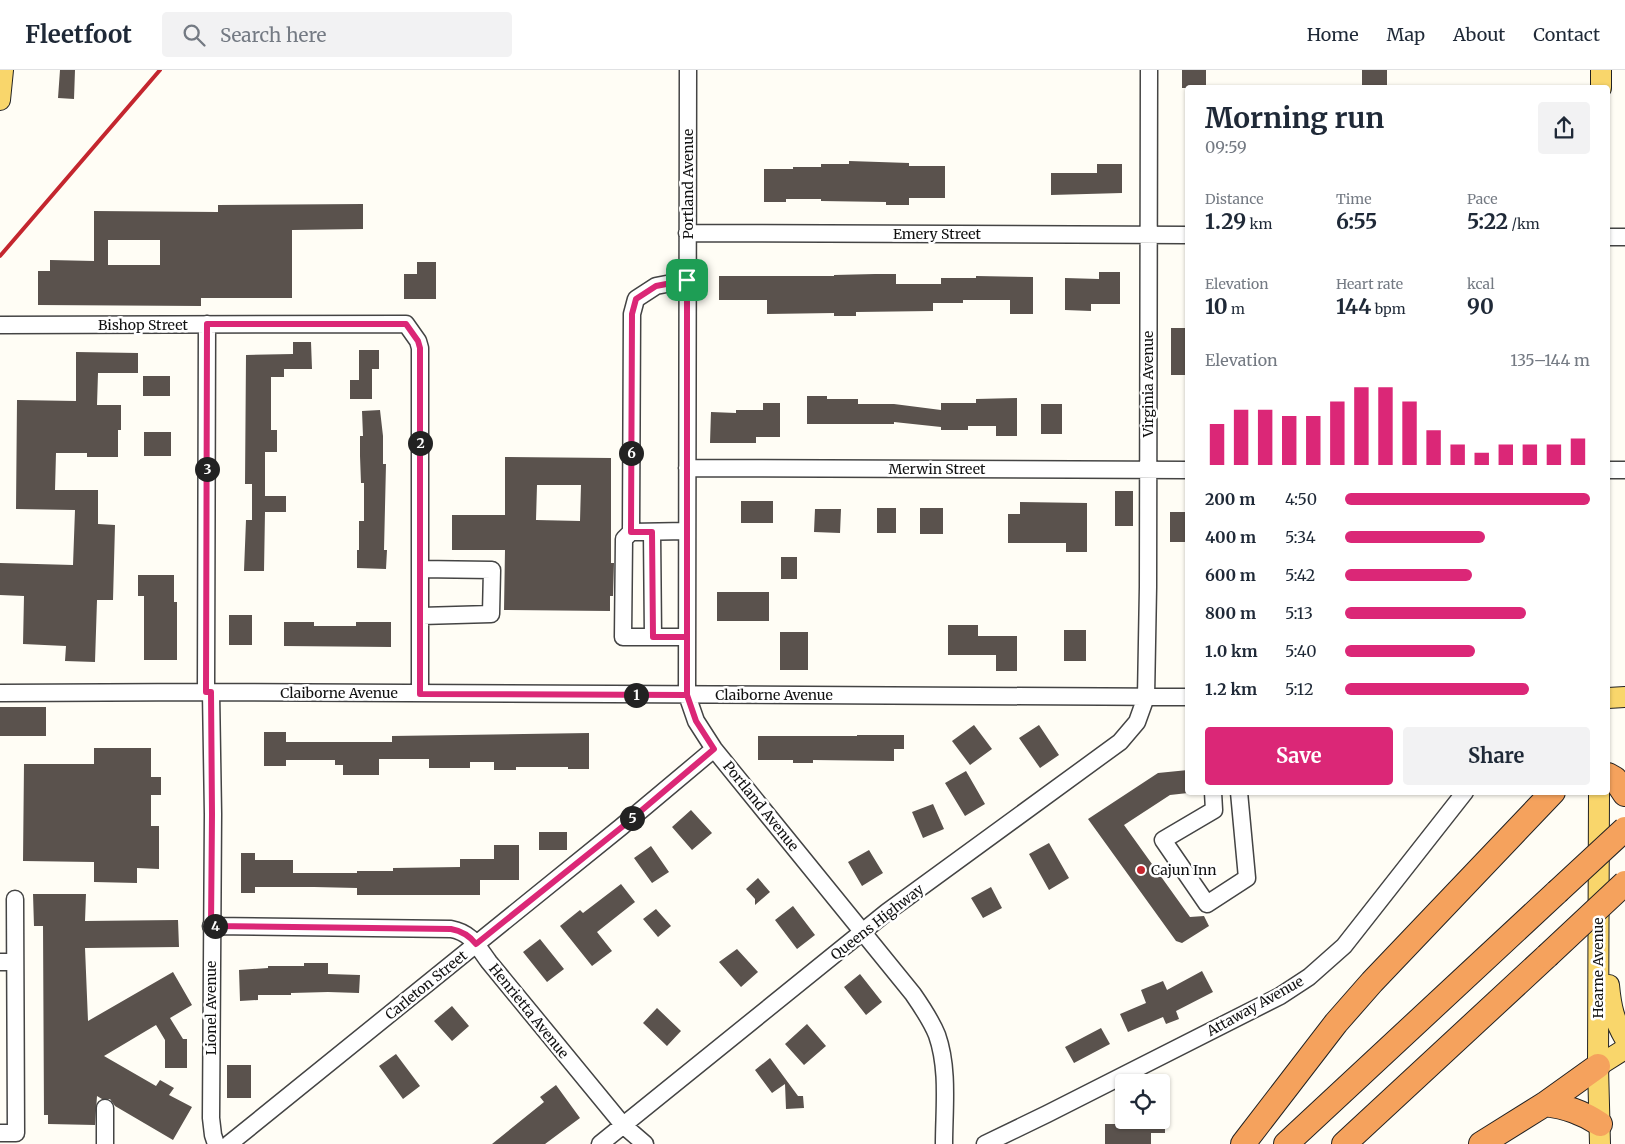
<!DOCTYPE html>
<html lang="en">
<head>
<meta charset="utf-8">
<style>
	:root { --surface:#fff; --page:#f2f2f3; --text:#1f2937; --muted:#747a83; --line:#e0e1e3; --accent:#db2777 }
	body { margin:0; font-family:Merriweather,serif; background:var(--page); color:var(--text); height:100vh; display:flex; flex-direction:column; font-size:19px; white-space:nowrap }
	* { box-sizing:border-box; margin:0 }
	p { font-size:16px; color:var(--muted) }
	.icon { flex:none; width:28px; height:28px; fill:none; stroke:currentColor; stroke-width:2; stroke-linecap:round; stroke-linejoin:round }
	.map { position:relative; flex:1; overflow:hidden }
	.details { position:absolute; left:1185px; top:15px; width:425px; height:710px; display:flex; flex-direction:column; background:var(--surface); border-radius:5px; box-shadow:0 1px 4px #0004 }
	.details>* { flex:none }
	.tools { position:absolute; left:1115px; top:1004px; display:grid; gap:10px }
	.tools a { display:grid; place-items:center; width:55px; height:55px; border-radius:5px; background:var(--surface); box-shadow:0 1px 4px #0004; font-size:25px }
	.pin { position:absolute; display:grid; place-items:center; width:42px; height:42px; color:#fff; margin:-21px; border-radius:10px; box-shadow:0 2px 8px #0006 }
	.km { position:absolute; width:25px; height:25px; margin:-12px; border-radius:50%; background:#222; color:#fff; font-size:14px; line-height:25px; text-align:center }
	.round { display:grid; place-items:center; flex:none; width:52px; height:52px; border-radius:5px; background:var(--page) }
	.summary { display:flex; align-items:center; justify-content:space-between; height:85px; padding:0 20px }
	h1 { font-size:28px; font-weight:700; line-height:38px }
	.metrics { display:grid; grid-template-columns:repeat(3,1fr); gap:8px; height:85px; padding:5px 20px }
	.metrics div { display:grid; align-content:center }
	.metrics b { font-size:21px; font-weight:700 }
	.metrics small { font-size:14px; font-weight:400 }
	.metrics p { font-size:14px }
	.chart { height:140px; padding:10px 20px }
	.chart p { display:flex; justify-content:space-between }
	.chart svg { width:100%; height:90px; margin-top:5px; stroke:var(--accent); stroke-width:6 }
	.primary-button { display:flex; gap:10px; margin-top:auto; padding:10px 20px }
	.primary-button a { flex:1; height:58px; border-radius:5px; background:var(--accent); color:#fff; font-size:20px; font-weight:700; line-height:58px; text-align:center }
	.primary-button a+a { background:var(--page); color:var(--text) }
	ul { padding:0 20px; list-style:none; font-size:16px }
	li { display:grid; grid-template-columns:80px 60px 1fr; align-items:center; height:38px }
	li i { height:12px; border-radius:6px; background:var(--accent) }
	header { display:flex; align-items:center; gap:30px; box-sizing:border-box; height:70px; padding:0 25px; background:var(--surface); border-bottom:1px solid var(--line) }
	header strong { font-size:24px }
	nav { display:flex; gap:28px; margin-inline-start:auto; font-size:18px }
	.search { width:350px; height:45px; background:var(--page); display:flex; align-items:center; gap:12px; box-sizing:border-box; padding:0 18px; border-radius:5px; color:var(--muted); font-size:19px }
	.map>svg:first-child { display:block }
	.building { fill:#5a524d; fill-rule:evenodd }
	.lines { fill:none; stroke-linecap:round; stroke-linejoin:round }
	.minor-casing { stroke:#444; stroke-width:19 }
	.major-casing { stroke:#222; stroke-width:22 }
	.highway-casing { stroke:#222; stroke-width:26 }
	.minor { stroke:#fff; stroke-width:16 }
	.major { stroke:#f9d66b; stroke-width:20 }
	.highway { stroke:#f5a25d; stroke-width:24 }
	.rail { stroke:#c4262e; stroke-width:4 }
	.highway-bridge-casing { stroke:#222; stroke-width:26; stroke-linecap:butt }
	.highway-bridge { stroke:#f5a25d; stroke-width:24 }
	.route-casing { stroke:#fff; stroke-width:10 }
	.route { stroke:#db2777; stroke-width:6 }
	.poi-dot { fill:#c4262e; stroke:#fff; stroke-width:2 }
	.labels { text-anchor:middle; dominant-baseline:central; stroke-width:5; stroke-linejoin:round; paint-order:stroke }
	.street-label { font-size:14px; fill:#111; stroke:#fff }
	.poi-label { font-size:14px; fill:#111; stroke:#fff; text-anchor:start }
</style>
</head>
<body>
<header>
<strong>Fleetfoot</strong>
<div class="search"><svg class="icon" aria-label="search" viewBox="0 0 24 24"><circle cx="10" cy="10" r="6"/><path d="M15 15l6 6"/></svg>Search here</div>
<nav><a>Home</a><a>Map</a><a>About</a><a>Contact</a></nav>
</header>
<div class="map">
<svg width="1625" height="1074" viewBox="0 0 1625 1074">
	<rect width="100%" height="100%" fill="#fffdf5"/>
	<path class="building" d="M60,0H75L74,29L58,28Z
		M1182,0H1206V18H1182Z
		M1362,0H1387V18H1362Z
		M849,91L909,93V96H945V128H909V135H886V132L821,131V129H786V132H764V99H793V97H821V94H849Z
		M1097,94H1122V123L1051,125V103H1097Z
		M363,134V159L292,160V228H201V236L38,235V201H50V190L94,191V141L218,142V135ZM108,170H160V195H108Z
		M417,192H436V229H404V204H417Z
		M1099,202H1120V234H1091V241L1065,240V208L1099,209Z
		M875,204H896V214H941V208H976V206L1033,207V244H1010V230H963V233H933V241L856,242V246H834V243L767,244V230H719V206H834V205Z
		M1171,258H1188V305H1171Z
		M293,272H311L312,299H284V307H271V360H277V382H265V426H286V442H265L264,501H244L246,450H252V414H245L246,285L293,284Z
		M359,280H379V299H372V329H350V310H359Z
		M76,282L138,283V303H98L97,335H121V360H118V387H87V383H56L55,420H98V454L115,455L113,530H97L95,592L65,591L66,576L23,574L24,526L0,525V493L73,495L75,440L16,439L17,330L76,331Z
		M143,306H170V326H143Z
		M807,326H827V329H858V334H894L941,340V333H976V329L1017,328V366H996V356H968V360H941V357L894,352V354H807Z
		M763,333H780V367H756V373H710L711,342L736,343V340H763Z
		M1041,334H1062V364H1041Z
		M380,340L383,366V394H386L384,480H387L386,499L357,498V480H359V451H364V413H361L360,386V366H363L362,341Z
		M144,362H171V386H144Z
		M505,387L611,388V493H614L613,526H610V541L504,540L505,480H452V445H505ZM537,415H581L580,451L536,450Z
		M1115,421H1133V456H1115Z
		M741,431H773V453H741Z
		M1020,432L1087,433V482H1066V473H1008V444H1020Z
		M877,438H896V463H877Z
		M920,438H943V464H920Z
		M815,439H841L840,463L814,462Z
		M1170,442H1188V472H1170Z
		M781,487H797V509H781Z
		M138,505H174V532H177V590H144V526H138Z
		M717,522H769V551H717Z
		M229,545H252V575H229Z
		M284,552H314V556H356V552H391V577L284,576Z
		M948,555H978V566H1017V601H996V585H948Z
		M1064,560H1086V591H1064Z
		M780,562H808V600H780Z
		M0,637H46V666H0Z
		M974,655L992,679L970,695L952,671Z
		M1039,655L1059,685L1040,698L1019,668Z
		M264,662H286V672H392V666L589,663V699H568V697H516V700H494V692H470V698H429V689H379V705H343V695H335V690H286V696H264Z
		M857,665H904V679H894V691L813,690V693H793V690H758V666H857Z
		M94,678H151V707H161V725H151V756H159V799L137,798V813L94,812V792L23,791L24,694H94Z
		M1188,700V723L1170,725L1124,755L1190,847L1204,846L1209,856L1182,873L1176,871L1088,749L1158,703Z
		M966,701L985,734L965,746L945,713Z
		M933,734L944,759L923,768L912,742Z
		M691,740L712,763L692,780L672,757Z
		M539,762H567V780H539Z
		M1049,773L1069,808L1049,820L1029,784Z
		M494,775H519V810H480V825H357V818L314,817H255V823H241V783H255V790H293V803H357V801H393V798L460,797V789H494Z
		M651,776L669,802L652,813L634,788Z
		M869,780L883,803L862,816L848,792Z
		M758,808L770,822L755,835V829L746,819Z
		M621,814L635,832L597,862L612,881L592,896L560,856L580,840L583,843Z
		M991,817L1002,838L983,848L971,828Z
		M33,824H86L85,851L178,850L179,877L85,878L88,951L173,902L192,935L170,948L183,969H187V998H165V970L156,955L104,986L156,1016L160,1010L174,1018L169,1025L192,1037L173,1070L115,1036L110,1029H102L97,1026L95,1055L48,1054V1045H44L43,856H34Z
		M793,836L815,865L797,879L775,850Z
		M656,839L671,856L658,867L643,849Z
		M540,869L564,899L547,912L523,882Z
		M737,879L758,902L741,917L719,892Z
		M304,893H328V904L360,905L359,923L328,922L291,923V925H258V930L240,931L239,900L268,898V896H304Z
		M1202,901L1213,922L1176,941L1179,949L1166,954L1163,947L1128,962L1120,944L1146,933L1141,920L1163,911L1167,920Z
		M860,904L882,932L866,945L844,917Z
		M452,936L469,956L452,971L434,951Z
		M657,938L681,961L667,976L643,953Z
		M807,954L826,976L804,995L785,974Z
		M1101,958L1110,974L1074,993L1065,977Z
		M396,984L420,1016L403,1029L379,996Z
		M770,988L798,1026H803L804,1038L786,1039L785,1014L772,1023L755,1000Z
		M227,995H251V1028H227Z
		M556,1015L580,1048L545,1074H492L544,1032L540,1027Z
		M1138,1050H1165V1063H1151V1074H1105V1054H1138Z"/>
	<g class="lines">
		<g class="minor-casing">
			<path id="minor" d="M688,0L687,625L696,651L714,679L913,924C922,937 931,950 937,965C949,999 944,1039 944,1074
				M687,163L1188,165
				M1608,167H1625
				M0,255L406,254L418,271L420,278V623
				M687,398L1188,400
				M1608,400H1625
				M687,461L631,462L632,244L636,229L656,216L687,210
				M631,462L624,469L623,567H653
				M652,462L653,567H687
				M420,499L492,500L491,544L421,546
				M206,622L207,254
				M211,622L213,744L211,1048L213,1065L216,1074
				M0,623L211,622L1188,627
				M1213,722L1214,740L1163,770L1207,834L1247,808L1239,722
				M211,856L451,859C472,863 477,876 489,892L623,1055L645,1074
				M0,892H15
				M105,1038V1074
				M0,1063H16L15,829
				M229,1074L621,757L714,679
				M600,1074L887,842L1120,672L1137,652L1146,627L1148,517L1149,0
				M985,1074L1047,1044L1280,926L1309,907L1344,876L1465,722"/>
		</g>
		<g class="major-casing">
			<path id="major" d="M1601,18V0
				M0,30L3,0
				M1608,628L1625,627
				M1599,722L1598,996L1600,1074
				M1609,915C1611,937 1614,950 1625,969
				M1598,996L1625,979"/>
		</g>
		<g class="highway-casing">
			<path id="highway" d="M1608,705L1615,709L1625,724
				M1545,1034C1566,1037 1582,1042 1600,1054
				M1243,1074L1336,953L1372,912L1553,722
				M1286,1074L1557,822
				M1344,1074L1547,886
				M1481,1074L1545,1034L1598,996"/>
		</g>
		<use href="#minor" class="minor"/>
		<use href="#major" class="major"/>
		<use href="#highway" class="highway"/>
		<path class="rail" d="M0,186L160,0"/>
		<g class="highway-bridge-casing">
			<path id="highway-bridge" d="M1557,822L1625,759
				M1547,886L1625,813"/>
		</g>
		<use href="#highway-bridge" class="highway-bridge"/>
	</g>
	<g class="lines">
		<g class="route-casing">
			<path id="route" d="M687,210V625L420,624V278L418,271L406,254H207L206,622H211L212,744L211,856L451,859C462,861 469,865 476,874L622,757L714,679L696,651L687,625V567H653L652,462H631L632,244L636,229L656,216L687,210"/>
		</g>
		<use href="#route" class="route"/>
	</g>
	<circle class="poi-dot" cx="1141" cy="800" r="5"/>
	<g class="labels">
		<g class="street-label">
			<text transform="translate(688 114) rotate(-90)">Portland Avenue</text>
			<text x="937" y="164">Emery Street</text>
			<text x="143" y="255">Bishop Street</text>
			<text transform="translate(1148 314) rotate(-90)">Virginia Avenue</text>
			<text x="937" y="399">Merwin Street</text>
			<text x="339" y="623">Claiborne Avenue</text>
			<text x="774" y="625">Claiborne Avenue</text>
			<text transform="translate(761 736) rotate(51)">Portland Avenue</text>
			<text transform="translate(877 852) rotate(-38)">Queens Highway</text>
			<text transform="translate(1598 898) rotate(-90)">Hearne Avenue</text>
			<text transform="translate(426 915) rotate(-39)">Carleton Street</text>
			<text transform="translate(1255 936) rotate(-29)">Attaway Avenue</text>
			<text transform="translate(211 938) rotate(-90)">Lionel Avenue</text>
			<text transform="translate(529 941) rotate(51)">Henrietta Avenue</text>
		</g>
		<g class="poi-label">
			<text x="1151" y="800">Cajun Inn</text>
		</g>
	</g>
</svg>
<div class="tools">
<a><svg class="icon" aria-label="locate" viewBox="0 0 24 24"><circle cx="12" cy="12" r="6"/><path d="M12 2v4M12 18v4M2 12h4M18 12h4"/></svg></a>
</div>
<div class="pin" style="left:687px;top:210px;background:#1e9e55"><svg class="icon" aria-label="arrive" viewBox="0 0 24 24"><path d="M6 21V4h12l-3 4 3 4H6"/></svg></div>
<b class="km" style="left:636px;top:625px">1</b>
<b class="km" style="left:420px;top:373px">2</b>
<b class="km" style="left:207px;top:399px">3</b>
<b class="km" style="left:215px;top:856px">4</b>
<b class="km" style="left:632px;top:748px">5</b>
<b class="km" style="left:631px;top:383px">6</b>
<section class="details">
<div class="summary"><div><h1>Morning run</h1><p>09:59</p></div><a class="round"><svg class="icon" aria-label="share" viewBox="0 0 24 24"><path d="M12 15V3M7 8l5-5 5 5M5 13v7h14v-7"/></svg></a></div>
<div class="metrics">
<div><p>Distance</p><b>1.29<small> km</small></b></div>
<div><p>Time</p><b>6:55</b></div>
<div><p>Pace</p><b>5:22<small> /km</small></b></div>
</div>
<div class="metrics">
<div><p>Elevation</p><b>10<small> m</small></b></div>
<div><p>Heart rate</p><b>144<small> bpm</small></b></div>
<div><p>kcal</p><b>90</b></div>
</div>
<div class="chart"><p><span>Elevation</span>135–144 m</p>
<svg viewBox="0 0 160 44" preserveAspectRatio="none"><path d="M5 44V24M15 44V17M25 44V17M35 44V20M45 44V20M55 44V13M65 44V6M75 44V6M85 44V13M95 44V27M105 44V34M115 44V38M125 44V34M135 44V34M145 44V34M155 44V31"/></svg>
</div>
<ul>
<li><b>200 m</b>4:50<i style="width:100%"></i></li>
<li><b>400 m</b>5:34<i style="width:57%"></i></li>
<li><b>600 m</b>5:42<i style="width:52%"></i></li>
<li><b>800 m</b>5:13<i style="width:74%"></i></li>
<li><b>1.0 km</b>5:40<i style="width:53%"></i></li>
<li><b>1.2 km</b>5:12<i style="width:75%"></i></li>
</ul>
<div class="primary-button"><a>Save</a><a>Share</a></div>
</section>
</div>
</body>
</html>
